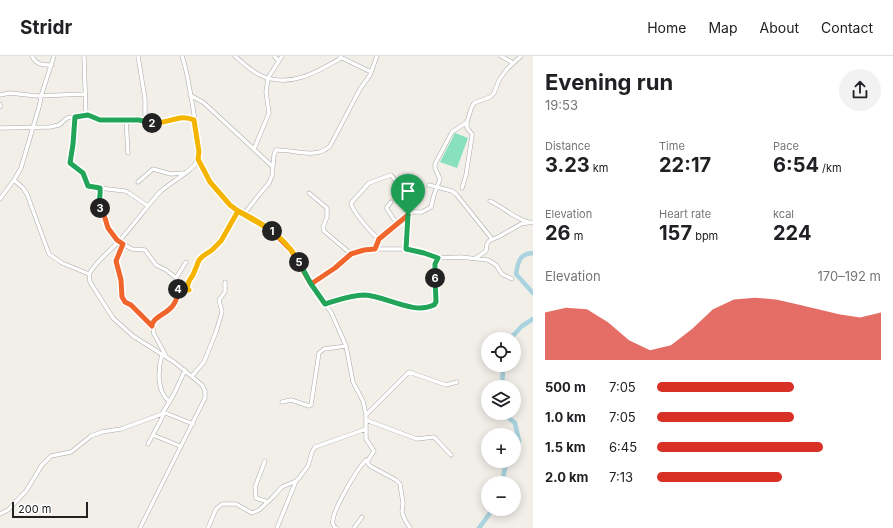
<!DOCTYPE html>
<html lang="en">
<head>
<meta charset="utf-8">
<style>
	:root { --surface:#fff; --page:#f2f2f2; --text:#202124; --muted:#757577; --line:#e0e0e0; --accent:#d93025 }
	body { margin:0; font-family:Inter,sans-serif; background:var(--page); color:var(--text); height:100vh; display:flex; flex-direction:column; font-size:15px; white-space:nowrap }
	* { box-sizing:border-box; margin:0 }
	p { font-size:13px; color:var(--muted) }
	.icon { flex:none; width:22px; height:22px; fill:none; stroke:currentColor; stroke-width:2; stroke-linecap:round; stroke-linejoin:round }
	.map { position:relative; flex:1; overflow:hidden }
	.details { display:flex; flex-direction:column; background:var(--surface); width:360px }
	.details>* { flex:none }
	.fabs { position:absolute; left:481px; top:276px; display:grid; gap:8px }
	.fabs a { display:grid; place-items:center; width:40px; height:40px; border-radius:50%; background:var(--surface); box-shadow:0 2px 10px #0003; font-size:20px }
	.scale { position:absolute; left:12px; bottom:10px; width:76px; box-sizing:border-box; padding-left:4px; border:2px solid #222; border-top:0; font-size:11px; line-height:14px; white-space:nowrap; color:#222; -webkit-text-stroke:3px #fff; paint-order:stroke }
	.pin { position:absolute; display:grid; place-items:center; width:34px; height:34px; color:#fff; margin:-41px -17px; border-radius:50% 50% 50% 0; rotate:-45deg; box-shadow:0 0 4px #0007 }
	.pin .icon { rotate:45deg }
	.km { position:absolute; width:20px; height:20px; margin:-10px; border-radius:50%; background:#222; color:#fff; font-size:11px; line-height:20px; text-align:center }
	.round { display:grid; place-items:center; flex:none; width:42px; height:42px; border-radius:21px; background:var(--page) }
	.headline { display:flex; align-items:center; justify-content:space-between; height:68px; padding:0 12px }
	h1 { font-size:22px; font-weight:700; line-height:30px }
	.metrics { display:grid; grid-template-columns:repeat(3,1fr); gap:6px; height:68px; padding:4px 12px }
	.metrics div { display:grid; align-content:center }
	.metrics b { font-size:20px; font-weight:700 }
	.metrics small { font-size:11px; font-weight:400 }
	.metrics p { font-size:11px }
	.chart { height:112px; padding:8px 12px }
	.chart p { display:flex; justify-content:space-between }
	.chart svg { width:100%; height:72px; margin-top:4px; fill:var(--accent); opacity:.7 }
	ul { padding:0 12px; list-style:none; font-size:13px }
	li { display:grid; grid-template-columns:64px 48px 1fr; align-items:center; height:30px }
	li i { height:10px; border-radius:5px; background:var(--accent) }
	header { display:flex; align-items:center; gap:24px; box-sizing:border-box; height:56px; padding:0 20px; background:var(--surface); border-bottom:1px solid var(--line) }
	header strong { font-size:19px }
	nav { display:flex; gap:22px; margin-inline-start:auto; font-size:14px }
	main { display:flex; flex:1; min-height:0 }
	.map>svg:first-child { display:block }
	.pitch { fill:#88e0be }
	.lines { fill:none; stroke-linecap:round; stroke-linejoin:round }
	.river { stroke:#aad3df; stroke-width:4.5 }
	.minor-casing { stroke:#a9a9a9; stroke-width:4.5 }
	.minor { stroke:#fff; stroke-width:3.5 }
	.split-1-casing { stroke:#fff; stroke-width:8 }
	.split-2-casing { stroke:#fff; stroke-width:8 }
	.split-3-casing { stroke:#fff; stroke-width:8 }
	.split-4-casing { stroke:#fff; stroke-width:8 }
	.split-5-casing { stroke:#fff; stroke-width:8 }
	.split-6-casing { stroke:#fff; stroke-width:8 }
	.split-7-casing { stroke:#fff; stroke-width:8 }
	.split-1 { stroke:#f0652b; stroke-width:5 }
	.split-2 { stroke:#f5b400; stroke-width:5 }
	.split-3 { stroke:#22a559; stroke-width:5 }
	.split-4 { stroke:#f0652b; stroke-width:5 }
	.split-5 { stroke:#f5b400; stroke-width:5 }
	.split-6 { stroke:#22a559; stroke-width:5 }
	.split-7 { stroke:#22a559; stroke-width:5 }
</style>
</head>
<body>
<header>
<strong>Stridr</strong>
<nav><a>Home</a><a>Map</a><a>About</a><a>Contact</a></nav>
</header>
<main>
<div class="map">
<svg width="533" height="472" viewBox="0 0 533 472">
	<rect width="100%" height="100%" fill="#f2efe9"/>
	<path class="pitch" d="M455,77L468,82L457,112L440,106Z"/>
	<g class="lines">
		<path class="river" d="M533,197C519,198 518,206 516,218L533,237
			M510,283L522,270L533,263
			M502,309L503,314L502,331
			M503,357L515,367L519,385L514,397
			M502,427L506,407L510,405
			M479,472L493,453"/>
		<g class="minor-casing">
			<path id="minor" d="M32,0C36,9 43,9 52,9
				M84,0L86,59
				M138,0L145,43V64
				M235,0C243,7 252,16 262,20C291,32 317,16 341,2
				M274,0L278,4
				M501,0L513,7
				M340,1L371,16
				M0,39L10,37L37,40L85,38
				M190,39L204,47L272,110
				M0,48V51
				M75,61L73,88L70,107L83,117L87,128L90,131L125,135L129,137L148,150
				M126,63L128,97
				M0,72L50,71L59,69L67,62L86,59H90L100,64H139L159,67L185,60L194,64
				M254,93L269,57L266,36L268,22L282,0
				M198,103L210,126L230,149L238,155L270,173L283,184L291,194L318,239L331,256L346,290L353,326L363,345L366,359V383L374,395L367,406L370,410L396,424L400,428L403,447L402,456L405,464L410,472
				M14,124L23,132L27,138L49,198L62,207L89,218
				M138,126L153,113L171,118L184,117
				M429,129L452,135L456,138L492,183
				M100,132L101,139L98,147L109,174L123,188L132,193L145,194L156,209L166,214L176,222C179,247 177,251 154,263L152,267L154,278L166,300
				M462,132L466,119L472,80V78L467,72V66
				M309,137L327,152V161L323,171L324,175L351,198
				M0,143L14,124L21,112L39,51L42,37L54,0
				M490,145C503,151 514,162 528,166
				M391,146L387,151V153L397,168
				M244,158L258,140L269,127L272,120L274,99L276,94C293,93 316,104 330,90L360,33L370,19L377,0
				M379,183C372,178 352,155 351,147L369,127L391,119C396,125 401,130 404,137C411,151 408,178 406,193
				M123,188L116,205L121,224L122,241L125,246L131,249L152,270
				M375,193H406L424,197L438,202L460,201L488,204L496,209L502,218L512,223
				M476,202L486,195L487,188L489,185L500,180L521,168L533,166
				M176,222L186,206
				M311,228L335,212L351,198L364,194L375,193L379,183L408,159L413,156H422L431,151L434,139L440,123L435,112V108L452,76L467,66L471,53L474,47L490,41L494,37L499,24L507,13L521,0
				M178,232L189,234L187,232L189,225L193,219L199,204L203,200L212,194L221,185L238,155
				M325,248C338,244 351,239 365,239C385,240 416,260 435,248L436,246L435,208L438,202
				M162,298C158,313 156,336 170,346
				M192,320L204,306L216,276L222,256L219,244L225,236V226
				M282,346L291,344L309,350L311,349L319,297L324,293L346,290
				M366,359L409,316L446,329L457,326
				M366,364L417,383L434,381L451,399
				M153,379L180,390
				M148,388L163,360V356L193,368
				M265,405L255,431L256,442L268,446
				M0,458L8,454L26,435L42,409L51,400L71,396L91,380L102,376L121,373L162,358L174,338L185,314
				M140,472L205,342V335L202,329L174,306L133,280L113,262L90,226L89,218C98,203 108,197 119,185C134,169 146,151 160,136C169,127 193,115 197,105C202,94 187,14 182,0
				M208,472L216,453L222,448H236L252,457L259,454L272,442L282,431L296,425L299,422L308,410L312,396L315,391L366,373
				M277,472L296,425
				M336,472C333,470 332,468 333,464C334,452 357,413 366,404
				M354,472L362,461"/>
		</g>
		<use href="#minor" class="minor"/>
	</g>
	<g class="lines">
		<g class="split-1-casing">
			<path id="split-1" d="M272,175L291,194L311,228L335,212L351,198L364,194L375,193L379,183L408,159"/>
		</g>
		<g class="split-2-casing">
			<path id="split-2" d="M152,67C169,68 180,57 194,64L199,96L198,103L210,126L230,149L238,155L272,175"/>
		</g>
		<g class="split-3-casing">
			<path id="split-3" d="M100,152C98,145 101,140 100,132L88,130L83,117L70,107L73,88L75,61L88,59L100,64H139L152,67"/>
		</g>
		<g class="split-4-casing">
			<path id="split-4" d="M100,152L105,162L108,172L117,184L123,188L116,205L121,224L122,241L125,246L131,249L152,270C153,257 178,259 178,233"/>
		</g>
		<g class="split-5-casing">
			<path id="split-5" d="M178,233V232L189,234L187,232L189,225L193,219L199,204L203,200L212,194L221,185L238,155C263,167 285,181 299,206"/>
		</g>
		<g class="split-6-casing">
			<path id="split-6" d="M299,206L311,228L325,248C338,244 351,239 364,239C387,240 412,259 434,249L436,246L435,222"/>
		</g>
		<g class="split-7-casing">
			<path id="split-7" d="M408,159L406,193L424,197L438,202L435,208V222"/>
		</g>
		<use href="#split-1" class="split-1"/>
		<use href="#split-2" class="split-2"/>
		<use href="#split-3" class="split-3"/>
		<use href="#split-4" class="split-4"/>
		<use href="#split-5" class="split-5"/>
		<use href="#split-6" class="split-6"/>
		<use href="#split-7" class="split-7"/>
	</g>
</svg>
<div class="fabs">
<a><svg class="icon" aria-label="locate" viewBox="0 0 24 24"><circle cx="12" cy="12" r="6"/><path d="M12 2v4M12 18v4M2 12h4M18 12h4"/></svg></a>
<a><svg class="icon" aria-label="layers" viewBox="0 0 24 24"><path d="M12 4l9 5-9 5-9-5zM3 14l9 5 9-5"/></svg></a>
<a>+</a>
<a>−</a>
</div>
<div class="scale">200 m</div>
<div class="pin" style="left:408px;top:159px;background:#1e9e55"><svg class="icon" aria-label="arrive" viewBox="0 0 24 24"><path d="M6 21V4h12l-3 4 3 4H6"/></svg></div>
<b class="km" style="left:272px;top:175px">1</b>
<b class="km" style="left:152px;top:67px">2</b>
<b class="km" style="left:100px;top:152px">3</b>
<b class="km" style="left:178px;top:233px">4</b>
<b class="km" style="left:299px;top:206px">5</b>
<b class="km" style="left:435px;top:222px">6</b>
</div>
<section class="details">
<div class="headline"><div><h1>Evening run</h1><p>19:53</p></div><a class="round"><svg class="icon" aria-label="share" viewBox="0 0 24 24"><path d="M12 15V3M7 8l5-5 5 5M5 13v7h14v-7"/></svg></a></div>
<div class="metrics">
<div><p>Distance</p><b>3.23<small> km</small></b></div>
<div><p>Time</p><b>22:17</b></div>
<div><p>Pace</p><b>6:54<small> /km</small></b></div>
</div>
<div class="metrics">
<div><p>Elevation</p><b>26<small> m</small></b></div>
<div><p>Heart rate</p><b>157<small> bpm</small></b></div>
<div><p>kcal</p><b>224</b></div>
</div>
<div class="chart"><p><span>Elevation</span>170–192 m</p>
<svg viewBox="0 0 160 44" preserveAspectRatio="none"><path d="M0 44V15L10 12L20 13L30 21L40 32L50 38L60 35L70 25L80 13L90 7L100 6L110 7L120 10L130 13L140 16L150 18L160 15V44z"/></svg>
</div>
<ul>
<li><b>500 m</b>7:05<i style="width:61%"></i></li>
<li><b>1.0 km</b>7:05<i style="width:61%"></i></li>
<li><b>1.5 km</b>6:45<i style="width:74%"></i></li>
<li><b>2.0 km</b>7:13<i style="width:56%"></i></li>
</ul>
</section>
</main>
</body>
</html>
